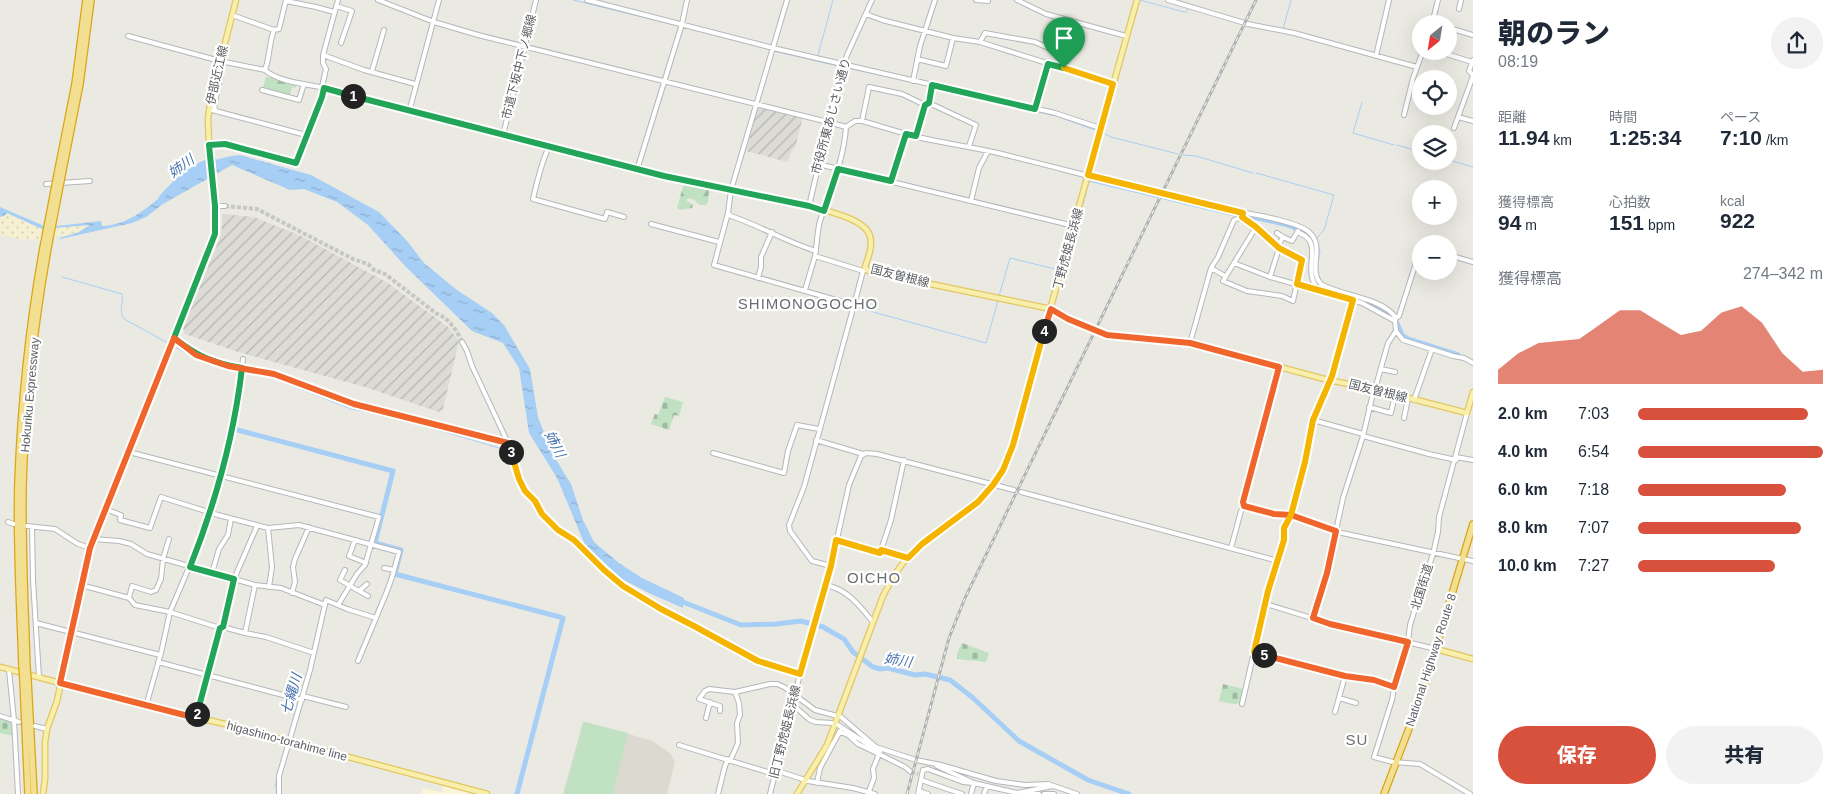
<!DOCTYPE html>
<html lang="ja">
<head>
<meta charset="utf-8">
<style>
	:root { --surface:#fff; --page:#f2f2f3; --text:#1f2937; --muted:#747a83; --accent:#d8513c }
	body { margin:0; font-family:Arial,"Noto Sans JP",sans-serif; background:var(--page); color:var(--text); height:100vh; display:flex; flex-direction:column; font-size:19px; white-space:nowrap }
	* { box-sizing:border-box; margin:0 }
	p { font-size:16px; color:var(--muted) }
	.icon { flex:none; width:28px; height:28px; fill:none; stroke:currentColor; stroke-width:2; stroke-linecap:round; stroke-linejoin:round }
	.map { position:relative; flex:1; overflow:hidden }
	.panel { display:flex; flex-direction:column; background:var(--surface); width:375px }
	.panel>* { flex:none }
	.needle { width:32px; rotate:210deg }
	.fabs { position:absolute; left:1412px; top:15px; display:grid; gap:10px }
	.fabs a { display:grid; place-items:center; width:45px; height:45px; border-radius:50%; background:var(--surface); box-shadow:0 5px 20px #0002; font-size:25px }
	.pin { position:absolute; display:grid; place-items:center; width:42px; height:42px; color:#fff; margin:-51px -21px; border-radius:50% 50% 50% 0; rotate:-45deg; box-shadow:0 0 5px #0007 }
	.pin .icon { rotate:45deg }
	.km { position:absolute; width:25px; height:25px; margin:-12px; border-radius:50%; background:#222; color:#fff; font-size:14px; line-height:25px; text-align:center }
	.round { display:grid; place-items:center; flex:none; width:52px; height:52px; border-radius:26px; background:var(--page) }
	.head { display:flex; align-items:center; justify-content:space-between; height:85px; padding:0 25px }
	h1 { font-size:28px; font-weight:800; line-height:38px }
	.figures { display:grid; grid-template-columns:repeat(3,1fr); gap:8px; height:85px; padding:5px 25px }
	.figures div { display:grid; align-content:center }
	.figures b { font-size:21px; font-weight:800 }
	.figures small { font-size:14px; font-weight:400 }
	.figures p { font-size:14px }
	.chart { height:140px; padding:10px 25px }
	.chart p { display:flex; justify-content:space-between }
	.chart svg { width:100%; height:90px; margin-top:5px; fill:var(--accent); opacity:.7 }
	.button { display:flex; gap:10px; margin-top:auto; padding:10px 25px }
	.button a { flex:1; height:58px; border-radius:30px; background:var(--accent); color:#fff; font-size:20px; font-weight:800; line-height:58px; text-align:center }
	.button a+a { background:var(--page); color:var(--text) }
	ul { padding:0 25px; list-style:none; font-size:16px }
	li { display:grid; grid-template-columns:80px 60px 1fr; align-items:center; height:38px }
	li i { height:12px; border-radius:6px; background:var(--accent) }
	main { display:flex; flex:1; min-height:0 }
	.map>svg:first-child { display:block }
	.commercial { fill:#faf4d8 }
	.industrial { fill:url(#industrial-furrows) }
	.education { fill:#dbd9d0 }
	.forest { fill:url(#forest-firs) }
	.sand { fill:url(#sand-dots) }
	.cemetery { fill:url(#cemetery-stones) }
	.pitch { fill:#c0e1c2 }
	.water { fill:url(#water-ripples) }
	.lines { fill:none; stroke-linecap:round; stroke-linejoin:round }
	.stream { stroke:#a7cff6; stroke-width:1 }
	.river { stroke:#a7cff6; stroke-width:5 }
	.minor-tunnel { stroke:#c7c7c2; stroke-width:4; stroke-dasharray:4 2; stroke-linecap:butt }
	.minor-casing { stroke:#b4b7bb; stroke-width:6 }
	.major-casing { stroke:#e3c663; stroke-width:7 }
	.highway-casing { stroke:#d8a616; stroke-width:8 }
	.minor { stroke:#fff; stroke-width:4 }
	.major { stroke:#f7efab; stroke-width:4.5 }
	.highway { stroke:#f2df92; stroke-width:5.5 }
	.rail-casing { stroke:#b2b3b3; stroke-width:3 }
	.rail { stroke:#fff; stroke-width:1; stroke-dasharray:4; stroke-linecap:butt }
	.highway-bridge-casing { stroke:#d8a616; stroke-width:8; stroke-linecap:butt }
	.highway-bridge { stroke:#f2df92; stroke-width:5.5 }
	.split-1-casing { stroke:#fff; stroke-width:10 }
	.split-2-casing { stroke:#fff; stroke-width:10 }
	.split-3-casing { stroke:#fff; stroke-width:10 }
	.split-4-casing { stroke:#fff; stroke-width:10 }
	.split-5-casing { stroke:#fff; stroke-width:10 }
	.split-6-casing { stroke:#fff; stroke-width:10 }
	.split-1 { stroke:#22a559; stroke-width:6 }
	.split-2 { stroke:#22a559; stroke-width:6 }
	.split-3 { stroke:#f0652b; stroke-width:6 }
	.split-4 { stroke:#f5b400; stroke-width:6 }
	.split-5 { stroke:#f0652b; stroke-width:6 }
	.split-6 { stroke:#f5b400; stroke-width:6 }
	.labels { text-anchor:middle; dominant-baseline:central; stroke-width:4.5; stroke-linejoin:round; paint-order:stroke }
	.street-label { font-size:12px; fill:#5a5d61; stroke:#fff }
	.water-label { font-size:14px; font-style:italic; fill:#4a75ae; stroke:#fff }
	.quarter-label { font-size:15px; letter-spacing:1px; fill:#6b6f73; stroke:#fff }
</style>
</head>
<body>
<main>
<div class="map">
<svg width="1473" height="794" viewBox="0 0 1473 794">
	<defs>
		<pattern id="industrial-furrows" width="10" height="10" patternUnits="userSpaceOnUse" patternTransform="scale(1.25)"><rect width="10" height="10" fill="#dddbd6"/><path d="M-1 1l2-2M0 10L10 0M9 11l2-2" fill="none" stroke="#b6b5b1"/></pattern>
		<pattern id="forest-firs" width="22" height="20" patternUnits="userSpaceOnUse" patternTransform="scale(1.25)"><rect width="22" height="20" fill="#c0e1c2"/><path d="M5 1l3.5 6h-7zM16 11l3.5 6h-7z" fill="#9fbaa1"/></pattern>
		<pattern id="sand-dots" width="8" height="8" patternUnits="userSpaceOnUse" patternTransform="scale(1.25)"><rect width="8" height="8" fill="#f6f0d2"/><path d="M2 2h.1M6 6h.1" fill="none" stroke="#d5d0b7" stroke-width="1.8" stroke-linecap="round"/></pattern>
		<pattern id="cemetery-stones" width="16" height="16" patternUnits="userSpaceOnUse" patternTransform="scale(1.25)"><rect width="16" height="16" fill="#c0e1c2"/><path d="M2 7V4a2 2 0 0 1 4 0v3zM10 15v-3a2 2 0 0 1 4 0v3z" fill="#9fbaa1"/></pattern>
		<pattern id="water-ripples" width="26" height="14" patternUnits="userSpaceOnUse" patternTransform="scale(1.25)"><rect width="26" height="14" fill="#a7cff6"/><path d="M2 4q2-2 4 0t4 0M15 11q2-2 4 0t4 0" fill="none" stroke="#8babcb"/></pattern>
	</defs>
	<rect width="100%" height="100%" fill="#ebeae2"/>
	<path class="commercial" d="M444,784L468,791L467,794H421L423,788L442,792Z"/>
	<path class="industrial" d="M758,107L803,117L795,148L792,150L787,162L746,151Z
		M223,214L254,217L301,236L388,283L447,326L459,341L443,409L439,412L365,387L238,352L185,334L183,328L221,235Z"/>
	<path class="education" d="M583,721L646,739L652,741L670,753L675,762L667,794H563Z"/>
	<path class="forest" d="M266,77H268L297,84L295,88L292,87L289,98L262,91Z
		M684,183L709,189L708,202L706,205H700C695,201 691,196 686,200L693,205L692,208L680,210L677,208Z"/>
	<path class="sand" d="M6,213L42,229L91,225C84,231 75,233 66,235C41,241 25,241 0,235V217Z"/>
	<path class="cemetery" d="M665,397L683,402L679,416L674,415L669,430L651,424L655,414L658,415Z
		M962,643L989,653L986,662L957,659L958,651Z
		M1223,684L1244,689L1241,703L1233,704L1219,701Z
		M0,719L11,722L13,736L0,733Z"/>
	<path class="pitch" d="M584,722L628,733L613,794H564Z"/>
	<path class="water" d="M240,155L311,175L379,212L408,242L424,263L457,290L492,313L504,325L530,369L538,417L552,453L571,484L583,520L594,542L619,563L642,578L684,598L683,608L651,594L622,579L585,545L557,478L529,433L519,368L503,343L472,331L405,266L368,225L337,202L304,189L290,190L232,165L163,204L146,217L132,223L60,239L59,238L77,233L90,225L42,229L7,213L4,216L0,217V207L42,225L57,226L101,221L102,226C140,225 166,187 196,169C210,160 224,157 240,155Z"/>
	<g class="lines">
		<path class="stream" d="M573,0L679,26
			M1140,0L1184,12H1186L1189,8
			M685,27L771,50
			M1271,27L1280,28
			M1283,29L1291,0
			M774,51L838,66
			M818,55L833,0
			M848,68L929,86
			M933,88L1056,116L1095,130
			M1362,102L1353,133L1394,145
			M1101,132L1111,137L1178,154
			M1397,145L1421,152
			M1183,155L1196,156L1253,173
			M1449,160L1473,167
			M1256,173L1334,195L1324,230L1317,238L1320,253L1317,265
			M1090,174L1093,165
			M715,267L722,269
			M1065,271L1090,178
			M62,277L122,294C124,303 118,310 124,319L168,343
			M999,296L1010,258L1059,270
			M855,307L986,343L998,301
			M175,347C196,359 215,367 239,372
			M243,372L273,378L351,409L391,416L499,448
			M275,787L277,777
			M276,790L277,794"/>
		<path class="river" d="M1089,179L1239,215
			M161,198C176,181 192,165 214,160
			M1245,216C1262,219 1307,225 1314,243C1317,251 1314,262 1313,270
			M1314,279L1319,286L1333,291
			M1351,297L1367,302L1393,317
			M1397,323L1402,335L1408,339L1458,355
			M234,429L393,471L375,543L401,550L395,574L560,617
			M678,600L741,625L776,624L801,621L823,627L844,639L853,652L873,667L880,669L888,668L915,675L925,674L950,680L972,697L1019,741L1088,780L1129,794
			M517,794L563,618"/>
		<path class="minor-tunnel" d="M225,206L257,209L353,259L368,264L374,270L385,274L437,314C448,317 458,332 462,342
			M911,772L918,774"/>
		<g class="minor-casing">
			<path id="minor" d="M378,0L434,22L478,35L828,122L846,127L855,121H862C880,126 898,132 917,137C944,143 971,147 998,153C1070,171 1142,190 1214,207C1235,212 1294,219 1309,232C1326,247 1307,269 1321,284C1341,296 1382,297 1396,318L1395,321L1396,331L1403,340L1453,356L1464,358L1473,363
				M587,0L773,48L1055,113L1100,128
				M787,0L731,190L728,213L714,265L854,305L863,271L866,269
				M976,0L988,1
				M1017,0L1046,14L1126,36
				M1168,0L1248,24L1294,33L1417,67
				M286,1L316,7L334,12
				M336,6L352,11L341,43
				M1459,9L1461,0
				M866,14L882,20L953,38L980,42L1113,84
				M232,15L274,30L279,29L286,0
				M1432,24L1438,0
				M1449,28L1473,35
				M128,36L220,61L265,70C278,82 307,84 324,88
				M980,42L985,33L1035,42L1066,56L1067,60L1064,68
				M1437,51L1472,62
				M323,55L364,70L415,84
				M1376,56L1389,0
				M917,59L946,66L953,38
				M1473,60L1469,71L1473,75
				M265,70C270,56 269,43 274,30
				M372,71L384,30
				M913,81L920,46L935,0
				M322,87L326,69L323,63V55L338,0
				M262,90L299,100L304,84
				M929,103L976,125L969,146
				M1035,109L1048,64
				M212,110L306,135
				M216,111L214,106L221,74L217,73
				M409,112L439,0
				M1404,115L1413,78L1423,51
				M1458,117L1473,121
				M862,121L869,87L902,94L925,105
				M846,127C844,160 830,190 820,221C817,232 817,245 815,256L863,271
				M1454,128L1473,76
				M503,135L536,0
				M916,137L925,105L929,103L931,85
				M549,146C541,164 537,181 533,199L605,219L607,212L624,217
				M818,164L1074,226
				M637,170L682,24L687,0
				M891,181L906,134
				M46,184L90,181
				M971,201L979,168L988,151
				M215,206H225
				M809,206L838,82L847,55L872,0
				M728,213L731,216C761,226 786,242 816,251
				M1242,217L1256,227
				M651,224L719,242
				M1256,227L1279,248L1302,260L1293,301L1282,296L1247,291L1223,281Z
				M1297,232C1327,242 1300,268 1318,289
				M1277,233L1283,237
				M1278,246L1283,237L1292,241L1298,231
				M1449,255L1473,262
				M1234,263L1270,277L1279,248
				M1211,268L1225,276
				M1270,277L1362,303L1395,321
				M758,278L761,267V257L772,232
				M805,290L815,256
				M1396,318L1399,316L1421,247
				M174,338L196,355L228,366L274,374L353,404L508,443
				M462,342L467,351L472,366L508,443L519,479L525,491L535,501L548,520L558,530L574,540L604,570L623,586L682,621L694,626L758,661L800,674
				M1190,343L1211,268L1218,257L1234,220L1242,217L1243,213
				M1381,369L1395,372
				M1374,389L1363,436L1429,454L1456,460
				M1375,389L1388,343L1396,331
				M1414,400L1432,349
				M1369,407L1391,413L1395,395
				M1467,413L1439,517L1438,532L1433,554L1419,596L1410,625L1408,642L1396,676L1392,700L1374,757L1393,762L1420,764L1470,794
				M1404,418L1408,398
				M1313,420L1363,434
				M816,440L863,454
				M129,452L379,517L365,565L357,574L338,605
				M713,453L784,473L788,451L797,425L819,429
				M1456,457L1473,460
				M1021,492L1278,561L1268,591L1242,704
				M1244,506L1243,502L1279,367
				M105,509L121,515L120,520L150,528L161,497L218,515L268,528L299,525L399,552L394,570
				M1291,515L1305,462L1313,420L1332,376L1353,300
				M8,522L14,524
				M27,526L55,529L78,544L90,548
				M32,527L33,580L39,677
				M268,528L272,567L269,587
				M94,539L119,541L131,544L147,554L255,585L281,588L325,605
				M355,540L349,556L366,563
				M837,540L880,553L891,520L904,460
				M1231,548L1241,511L1246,506L1273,514L1291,515L1342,533L1473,561
				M881,549L908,558
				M1278,561C1282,545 1283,530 1290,515
				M831,566L812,561L790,531L789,525L804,487L854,305
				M345,570L340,580L359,591
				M212,573L219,549L228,535L231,519
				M367,584L359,591L368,596
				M81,585L129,598L135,605L170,612L220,628L223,627L245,633L266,637L314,653
				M826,585C848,590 859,605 873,622
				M292,593L295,582L293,567L295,559L309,527
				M129,598L132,586L151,592L156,590L161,579L163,559L169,539
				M1266,604L1331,624L1436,649
				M376,618C382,602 390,587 394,570L384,568
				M1313,618L1327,573L1343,498L1363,436
				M36,623L160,655
				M223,627L234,579L257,526
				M245,633L255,585
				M1255,652L1345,676L1374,681L1394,687
				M158,662L302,700
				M9,670L14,720L18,794
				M303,696L346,707
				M1339,698L1356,703
				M793,705L810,720L816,722L832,723
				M146,706L161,653L170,612L201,539L228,447L238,403L243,359
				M720,711V706L699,699L705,691L709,689L735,692
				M1335,712L1345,676
				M0,716L19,722
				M196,718L220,628
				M706,718L710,702
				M838,725L875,749L880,752L879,754L905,767L911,772
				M35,726L47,729
				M840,732L848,735L858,744L879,754L873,769L874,778L868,794
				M679,745L774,774
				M730,761L738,743L737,723L740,715L739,703L735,692L770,684H777L784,687L815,710L841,717L876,747L916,760L941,765L996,781L1025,785L1048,784L1077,794
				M937,766L974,783L1017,793L1053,786
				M775,770L808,781L853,788L875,794
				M921,780L962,794
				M817,783L820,768L840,731
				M919,791L928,794
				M1026,793L1039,794
				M279,794V776L310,670L326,600L347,609L376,618L358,661
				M718,794L725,766L728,759
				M770,794L800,674L831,566L849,485L861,456L866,453L877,454L1014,490
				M918,794L923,770L928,769L963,782L974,783L971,794
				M984,794L987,786
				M1044,794H1054"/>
		</g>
		<g class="major-casing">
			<path id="major" d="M209,145L225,144L296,163L322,97L324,88L381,104L663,176L809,206C825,211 865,218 870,236C873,246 868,258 865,267L868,271L1051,309L1068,319L1107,335L1190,343L1328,380L1374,389L1467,413L1473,392
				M1436,649L1473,659
				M0,667L146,706L225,724L487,794
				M43,794L45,779V742L47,729L57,701L88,556L215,235V206L209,145L208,119L211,98L236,0
				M797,794L827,745L883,596C890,582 897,569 908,557C944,519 983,512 1008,459L1137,0"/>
		</g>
		<g class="highway-casing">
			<path id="highway" d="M58,170L75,84L86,0
				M63,170L80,84L91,0
				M22,666C20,605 16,543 18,481C21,402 29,325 43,248
				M27,668C25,607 22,546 23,486C25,406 34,327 48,248
				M23,680L28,794
				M28,680L34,794
				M1384,794L1421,697L1473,524"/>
		</g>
		<use href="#minor" class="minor"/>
		<use href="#major" class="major"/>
		<use href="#highway" class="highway"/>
		<g class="rail-casing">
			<path id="rail" d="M907,794L949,638L965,598L1256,0"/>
		</g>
		<use href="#rail" class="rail"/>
		<g class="highway-bridge-casing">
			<path id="highway-bridge" d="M43,248L58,170
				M48,248L63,170
				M22,666L23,680
				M27,668L28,680"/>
		</g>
		<use href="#highway-bridge" class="highway-bridge"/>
	</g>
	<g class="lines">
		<g class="split-1-casing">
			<path id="split-1" d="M353,96L664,176L809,206L824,211L838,169L891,181L906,134L916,136L925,105L929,103L932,85L1035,109L1048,64L1064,68"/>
		</g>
		<g class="split-2-casing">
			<path id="split-2" d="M197,714L220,628L223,627L234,579L190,567C215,504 234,436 242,368C213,363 197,356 174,338L215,234V206L209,145L225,144L296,163L322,97L324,88L353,96"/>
		</g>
		<g class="split-3-casing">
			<path id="split-3" d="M197,714L196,718L60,683L90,548L174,338L196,355L228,366L274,374L354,404L508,443L511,452"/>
		</g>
		<g class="split-4-casing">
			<path id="split-4" d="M511,452L519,479L525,491L535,501L542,514L558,530L574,540L604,570L623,586L661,609L694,626L758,661L800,674L831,566L836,540L880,553L881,550L908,558L922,544L978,502L993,485L1003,470L1013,445L1044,331"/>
		</g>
		<g class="split-5-casing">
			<path id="split-5" d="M1044,331L1051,309L1068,319L1107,335L1190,343L1279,367L1243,502L1244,506L1274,514L1291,515L1336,531L1327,573L1313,618L1330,624L1408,642L1394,687L1374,680L1345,676L1264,655"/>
		</g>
		<g class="split-6-casing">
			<path id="split-6" d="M1064,68L1113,84L1088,175L1243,213L1242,217L1256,227L1279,248L1302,260L1297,284L1353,300L1332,376L1313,420L1305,462L1291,515L1284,528V540L1268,591L1254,652L1264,655"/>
		</g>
		<use href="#split-1" class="split-1"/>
		<use href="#split-2" class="split-2"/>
		<use href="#split-3" class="split-3"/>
		<use href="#split-4" class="split-4"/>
		<use href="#split-5" class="split-5"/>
		<use href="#split-6" class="split-6"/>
	</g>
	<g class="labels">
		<g class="street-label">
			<text transform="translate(519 67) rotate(-76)">市道下坂中下ノ郷線</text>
			<text transform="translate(217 75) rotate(-77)">伊部近江線</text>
			<text transform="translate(831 116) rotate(-75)">市役所東あじさい通り</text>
			<text transform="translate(1068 249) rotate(-75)">丁野虎姫長浜線</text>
			<text transform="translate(900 276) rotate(14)">国友曽根線</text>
			<text transform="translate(1378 391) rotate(14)">国友曽根線</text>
			<text transform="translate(30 395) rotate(-85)">Hokuriku Expressway</text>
			<text transform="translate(1422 587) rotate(-73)">北国街道</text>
			<text transform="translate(1431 660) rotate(-72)">National Highway Route 8</text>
			<text transform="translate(785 732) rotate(-76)">旧丁野虎姫長浜線</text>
			<text transform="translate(287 741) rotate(15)">higashino-torahime line</text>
		</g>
		<g class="water-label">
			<text transform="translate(181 166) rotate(-35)">姉川</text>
			<text transform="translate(555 444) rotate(63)">姉川</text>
			<text transform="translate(898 660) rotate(9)">姉川</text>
			<text transform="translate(291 694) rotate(-74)">七縄川</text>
		</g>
		<g class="quarter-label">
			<text x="808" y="303">SHIMONOGOCHO</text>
			<text x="874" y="577">OICHO</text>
			<text x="1357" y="739">SU</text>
		</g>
	</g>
</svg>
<div class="fabs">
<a><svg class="needle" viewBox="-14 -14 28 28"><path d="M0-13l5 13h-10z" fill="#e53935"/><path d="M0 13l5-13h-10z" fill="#747a83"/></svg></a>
<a><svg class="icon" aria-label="locate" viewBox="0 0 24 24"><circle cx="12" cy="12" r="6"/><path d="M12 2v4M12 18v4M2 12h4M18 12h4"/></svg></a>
<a><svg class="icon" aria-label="layers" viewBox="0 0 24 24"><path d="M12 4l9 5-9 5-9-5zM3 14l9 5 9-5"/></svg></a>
<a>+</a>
<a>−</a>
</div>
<div class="pin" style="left:1064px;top:68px;background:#1e9e55"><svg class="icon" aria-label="arrive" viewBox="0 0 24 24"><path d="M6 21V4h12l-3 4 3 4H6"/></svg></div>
<b class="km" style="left:353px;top:96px">1</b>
<b class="km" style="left:197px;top:714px">2</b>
<b class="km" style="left:511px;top:452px">3</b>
<b class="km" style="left:1044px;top:331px">4</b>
<b class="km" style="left:1264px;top:655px">5</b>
</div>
<section class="panel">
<div class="head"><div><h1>朝のラン</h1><p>08:19</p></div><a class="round"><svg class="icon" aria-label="share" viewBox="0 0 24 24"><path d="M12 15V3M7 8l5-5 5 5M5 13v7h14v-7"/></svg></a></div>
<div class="figures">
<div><p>距離</p><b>11.94<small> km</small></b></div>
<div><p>時間</p><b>1:25:34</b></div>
<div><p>ペース</p><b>7:10<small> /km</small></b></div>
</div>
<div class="figures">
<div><p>獲得標高</p><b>94<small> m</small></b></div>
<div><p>心拍数</p><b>151<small> bpm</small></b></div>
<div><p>kcal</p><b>922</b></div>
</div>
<div class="chart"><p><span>獲得標高</span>274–342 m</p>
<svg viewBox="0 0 160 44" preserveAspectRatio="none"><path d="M0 44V37L10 29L20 24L30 23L40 22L50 15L60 8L70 8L80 14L90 20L100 18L110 9L120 6L130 14L140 29L150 38L160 37V44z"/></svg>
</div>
<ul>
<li><b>2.0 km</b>7:03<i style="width:92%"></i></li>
<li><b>4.0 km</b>6:54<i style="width:100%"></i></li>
<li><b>6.0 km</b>7:18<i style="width:80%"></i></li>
<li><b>8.0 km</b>7:07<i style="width:88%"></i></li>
<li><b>10.0 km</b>7:27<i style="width:74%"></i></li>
</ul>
<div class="button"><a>保存</a><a>共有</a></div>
</section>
</main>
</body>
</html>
